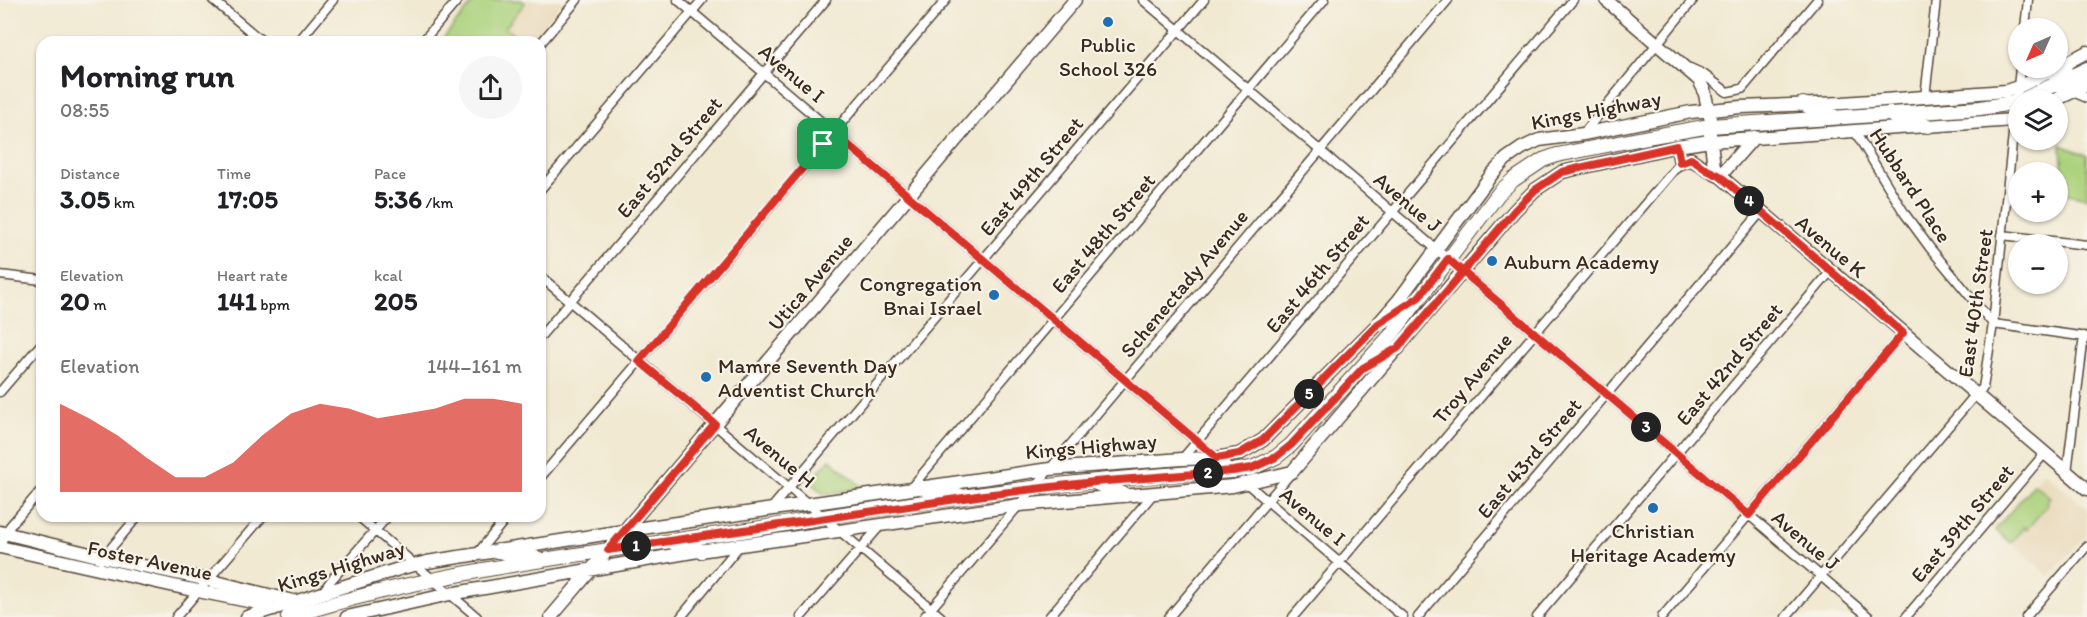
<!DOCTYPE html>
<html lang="en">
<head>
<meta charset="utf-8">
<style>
	:root { --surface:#fff; --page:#f6f6f6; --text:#202124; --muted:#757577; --accent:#d93025 }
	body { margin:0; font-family:Itim,sans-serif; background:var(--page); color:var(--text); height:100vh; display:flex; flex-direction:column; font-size:22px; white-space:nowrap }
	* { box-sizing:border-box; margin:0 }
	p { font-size:20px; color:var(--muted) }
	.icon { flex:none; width:33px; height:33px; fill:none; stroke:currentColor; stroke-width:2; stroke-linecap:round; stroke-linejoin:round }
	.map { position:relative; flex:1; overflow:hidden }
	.details { position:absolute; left:36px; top:36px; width:510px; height:486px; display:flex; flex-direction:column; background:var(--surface); border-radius:18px; box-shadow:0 2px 4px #0004 }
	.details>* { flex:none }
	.needle { width:39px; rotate:225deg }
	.controls { position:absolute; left:2008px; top:18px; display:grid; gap:12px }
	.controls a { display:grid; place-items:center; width:60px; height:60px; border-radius:50%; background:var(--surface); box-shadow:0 2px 4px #0004; font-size:30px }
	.pin { position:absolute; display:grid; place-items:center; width:51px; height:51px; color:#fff; margin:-26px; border-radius:12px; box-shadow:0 3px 9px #0006 }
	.km { position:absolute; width:30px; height:30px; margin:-15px; border-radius:50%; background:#222; color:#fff; font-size:16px; line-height:30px; text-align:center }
	.round { display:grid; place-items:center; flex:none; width:63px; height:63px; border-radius:32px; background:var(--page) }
	.head { display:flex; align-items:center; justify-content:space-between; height:102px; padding:0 24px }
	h1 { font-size:33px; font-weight:800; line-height:45px }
	.stats { display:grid; grid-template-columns:repeat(3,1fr); gap:9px; height:102px; padding:6px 24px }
	.stats div { display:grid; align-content:center }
	.stats b { font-size:26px; font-weight:800 }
	.stats small { font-size:16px; font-weight:400 }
	.stats p { font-size:16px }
	.chart { height:168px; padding:12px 24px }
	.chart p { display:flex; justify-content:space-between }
	.chart svg { width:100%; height:108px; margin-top:6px; fill:var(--accent); opacity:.7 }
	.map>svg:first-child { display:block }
	.built { fill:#e9d9ba }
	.green { fill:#abd27c; stroke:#737e4d; stroke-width:1.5 }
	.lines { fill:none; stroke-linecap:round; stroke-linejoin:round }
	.street-casing { stroke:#564739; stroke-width:11 }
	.secondary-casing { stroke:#564739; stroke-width:15 }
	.primary-casing { stroke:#564739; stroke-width:16 }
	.street { stroke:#fff; stroke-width:8 }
	.secondary { stroke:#fff; stroke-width:12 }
	.primary { stroke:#fff; stroke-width:14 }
	.route-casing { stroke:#fff; stroke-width:12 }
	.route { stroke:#d93025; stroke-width:8 }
	.poi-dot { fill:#1f6fb2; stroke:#f7f3e8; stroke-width:2 }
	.labels { text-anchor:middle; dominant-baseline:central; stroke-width:4.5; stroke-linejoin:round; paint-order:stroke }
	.poi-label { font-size:21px; fill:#3b2a1e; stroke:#f7f3e8 }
	.street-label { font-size:21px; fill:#3b2a1e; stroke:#f7f3e8 }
</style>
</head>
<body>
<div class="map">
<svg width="2087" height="617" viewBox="0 0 2087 617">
	<rect width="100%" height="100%" fill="#f7f3e8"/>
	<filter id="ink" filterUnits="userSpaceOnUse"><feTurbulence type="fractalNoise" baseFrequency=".0167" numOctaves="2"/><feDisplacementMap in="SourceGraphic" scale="12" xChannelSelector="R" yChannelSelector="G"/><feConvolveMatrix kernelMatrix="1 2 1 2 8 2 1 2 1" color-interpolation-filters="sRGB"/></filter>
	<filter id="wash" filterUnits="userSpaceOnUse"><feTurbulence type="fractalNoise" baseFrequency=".008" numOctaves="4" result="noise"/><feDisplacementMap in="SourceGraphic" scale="24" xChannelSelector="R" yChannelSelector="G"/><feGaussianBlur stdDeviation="1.35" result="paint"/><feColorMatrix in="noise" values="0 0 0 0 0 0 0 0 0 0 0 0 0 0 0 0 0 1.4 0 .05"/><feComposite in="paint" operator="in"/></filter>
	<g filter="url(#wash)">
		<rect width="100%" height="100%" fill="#f1e9d2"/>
		<path class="built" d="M521,0H564L529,42H524L505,28L525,4Z
			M2044,472L2087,508V534L2050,576L2011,543L2025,527L2027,529L2049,497L2034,484Z"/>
		<path class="green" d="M475,0H521L525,3L505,28L524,42H440Z
			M2061,145L2087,155V198L2064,193Z
			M830,459L863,488L824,494L810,482Z
			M2034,484L2050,497L2046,502L2048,504L2027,529L2024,527L2011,543L1995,530Z"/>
	</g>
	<g filter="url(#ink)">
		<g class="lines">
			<g class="street-casing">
				<path id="street" d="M213,0L263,42
					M678,0L1232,471
					M1143,0L1869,617
					M2025,28L2028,0
					M298,42L333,0
					M422,42L458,0
					M540,44L577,0
					M1690,68L1703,74L1727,92L1742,89L1817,0
					M2073,92L2087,98
					M1925,97L1936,0
					M1854,130L1905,214L1930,248L1993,324L2087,337
					M1583,134L1693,0
					M540,190L702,0
					M2002,235L2087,245
					M0,275L42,280
					M540,276L941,617
					M540,337L826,0
					M0,392L42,343
					M1182,459L1573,0
					M2067,472L2084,336
					M540,478L946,0
					M1244,481L1403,617
					M909,490L1324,0
					M769,511L1204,0
					M358,516L477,617
					M0,544L10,526L42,489
					M476,555L508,516
					M101,560L138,516
					M322,593L332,579L388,516
					M176,617L263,516
					M681,617L740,545
					M801,617L881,525
					M924,617L1448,0
					M1049,617L1154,493
					M1169,617L1292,472
					M1293,617L1680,163
					M1418,617L1761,212
					M1537,617L1831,271
					M1662,617L1903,333
					M1786,617L1976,394L1983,388L1993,324L2020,68
					M1906,617L2045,453
					M2026,617L2087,546"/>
			</g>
			<g class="secondary-casing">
				<path id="secondary" d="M1606,0L1699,80L1704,90L1710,117
					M2059,67L2087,52
					M2055,100L2087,85
					M1710,134L1714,167L1720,176L2087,489
					M1677,146L1680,163L1691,159L1707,170L1719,176
					M1720,176L1754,137
					M0,532L102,557L208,580L297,602
					M0,547L188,589L253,602L274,609
					M247,617L402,568L427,562L649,527L1050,469L1182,459L1217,458L1239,454L1263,440L1378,324L1398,301L1492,174L1506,159L1522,148L1539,140L1583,134L1691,112L1741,107L1843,103L2006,91L2018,87L2057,68
					M347,617L450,594L692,552L1020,505L1233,486L1292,472L1515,210L1535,190L1562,172L1677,146L1710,141L2014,120L2019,118
					M551,617L1075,0"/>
			</g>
			<g class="primary-casing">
				<path id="primary" d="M2055,85L2066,63
					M2060,85L2087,84
					M2022,100L2087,69
					M1803,104L1833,116
					M1896,119L1928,126
					M1378,324L1410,304
					M1373,362L1398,348
					M1096,483L1125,495
					M923,488L959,495
					M674,543L701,551
					M498,551L535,558
					M288,617C439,569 599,552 755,529C782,525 809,519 836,515C967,495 1100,477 1233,471L1252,468L1276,457L1291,445L1393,333L1499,193L1513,180L1543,160L1557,155L1648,137L1710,126L1980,108L2019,102"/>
			</g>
			<use href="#street" class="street"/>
			<use href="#secondary" class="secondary"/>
			<use href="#primary" class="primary"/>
		</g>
	</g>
	<g class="lines" filter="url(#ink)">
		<g class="route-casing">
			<path id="route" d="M823,144L639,361L715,424L608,550L984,495L1094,482L1233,471L1252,468L1276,457L1291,445L1363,368L1398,348L1463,272L1749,515L1903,333L1720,176L1707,170L1691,159L1680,163L1677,146L1562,172L1535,190L1515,210L1463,272L1448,259L1419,297L1378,324L1263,440L1239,454L1217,458L833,132L823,144"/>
		</g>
		<use href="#route" class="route"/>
	</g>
	<g class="poi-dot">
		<circle cx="1108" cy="22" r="6"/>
		<circle cx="1492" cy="261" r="6"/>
		<circle cx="994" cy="295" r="6"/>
		<circle cx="706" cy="377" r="6"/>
		<circle cx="1653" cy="508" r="6"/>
	</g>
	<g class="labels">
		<g class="poi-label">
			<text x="1108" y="44">Public<tspan x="1108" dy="24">School 326</tspan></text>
			<text x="1504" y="261" text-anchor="start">Auburn Academy</text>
			<text x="982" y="283" text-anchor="end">Congregation<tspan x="982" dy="24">Bnai Israel</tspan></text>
			<text x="718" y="365" text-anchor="start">Mamre Seventh Day<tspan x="718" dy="24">Adventist Church</tspan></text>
			<text x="1653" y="530">Christian<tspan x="1653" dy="24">Heritage Academy</tspan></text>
		</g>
		<g class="street-label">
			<text transform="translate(792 73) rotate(40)">Avenue I</text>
			<text transform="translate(1596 110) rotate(-11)">Kings Highway</text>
			<text transform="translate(669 157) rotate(-50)">East 52nd Street</text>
			<text transform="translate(1031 176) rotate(-50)">East 49th Street</text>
			<text transform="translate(1911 185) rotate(57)">Hubbard Place</text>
			<text transform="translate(1408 202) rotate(40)">Avenue J</text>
			<text transform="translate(1103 233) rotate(-50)">East 48th Street</text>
			<text transform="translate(1831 246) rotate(40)">Avenue K</text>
			<text transform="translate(1317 273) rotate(-50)">East 46th Street</text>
			<text transform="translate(810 282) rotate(-50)">Utica Avenue</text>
			<text transform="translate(1184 283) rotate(-50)">Schenectady Avenue</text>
			<text transform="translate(1975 303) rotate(-82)">East 40th Street</text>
			<text transform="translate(1729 364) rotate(-50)">East 42nd Street</text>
			<text transform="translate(1472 378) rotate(-50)">Troy Avenue</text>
			<text transform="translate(1091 446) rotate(-5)">Kings Highway</text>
			<text transform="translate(780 456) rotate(40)">Avenue H</text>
			<text transform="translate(1529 458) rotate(-50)">East 43rd Street</text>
			<text transform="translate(1313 516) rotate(40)">Avenue I</text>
			<text transform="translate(1962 523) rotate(-50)">East 39th Street</text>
			<text transform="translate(1806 540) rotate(40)">Avenue J</text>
			<text transform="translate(150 560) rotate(12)">Foster Avenue</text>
			<text transform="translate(341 566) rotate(-17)">Kings Highway</text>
		</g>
	</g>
</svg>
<div class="controls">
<a><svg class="needle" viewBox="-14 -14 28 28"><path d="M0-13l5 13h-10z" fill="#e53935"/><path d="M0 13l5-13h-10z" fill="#757577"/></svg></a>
<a><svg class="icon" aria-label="layers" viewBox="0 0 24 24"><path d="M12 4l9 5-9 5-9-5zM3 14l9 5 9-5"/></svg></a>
<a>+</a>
<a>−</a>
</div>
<div class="pin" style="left:823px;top:144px;background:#1e9e55"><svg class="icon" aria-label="arrive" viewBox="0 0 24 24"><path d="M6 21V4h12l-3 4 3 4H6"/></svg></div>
<b class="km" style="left:636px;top:546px">1</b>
<b class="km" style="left:1208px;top:473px">2</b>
<b class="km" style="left:1646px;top:427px">3</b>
<b class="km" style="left:1749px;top:201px">4</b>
<b class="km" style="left:1309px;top:394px">5</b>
<section class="details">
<div class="head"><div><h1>Morning run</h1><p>08:55</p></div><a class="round"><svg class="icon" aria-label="share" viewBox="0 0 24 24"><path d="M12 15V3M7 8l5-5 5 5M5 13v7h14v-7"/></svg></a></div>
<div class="stats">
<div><p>Distance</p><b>3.05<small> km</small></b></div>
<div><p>Time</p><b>17:05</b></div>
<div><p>Pace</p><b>5:36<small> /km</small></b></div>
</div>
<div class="stats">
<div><p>Elevation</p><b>20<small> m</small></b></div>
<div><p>Heart rate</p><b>141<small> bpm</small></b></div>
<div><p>kcal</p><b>205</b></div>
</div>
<div class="chart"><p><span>Elevation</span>144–161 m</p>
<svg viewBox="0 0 160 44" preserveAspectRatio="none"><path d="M0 44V8L10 14L20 21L30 30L40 38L50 38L60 32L70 21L80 12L90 8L100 10L110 14L120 12L130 10L140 6L150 6L160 8V44z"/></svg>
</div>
</section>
</div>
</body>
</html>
